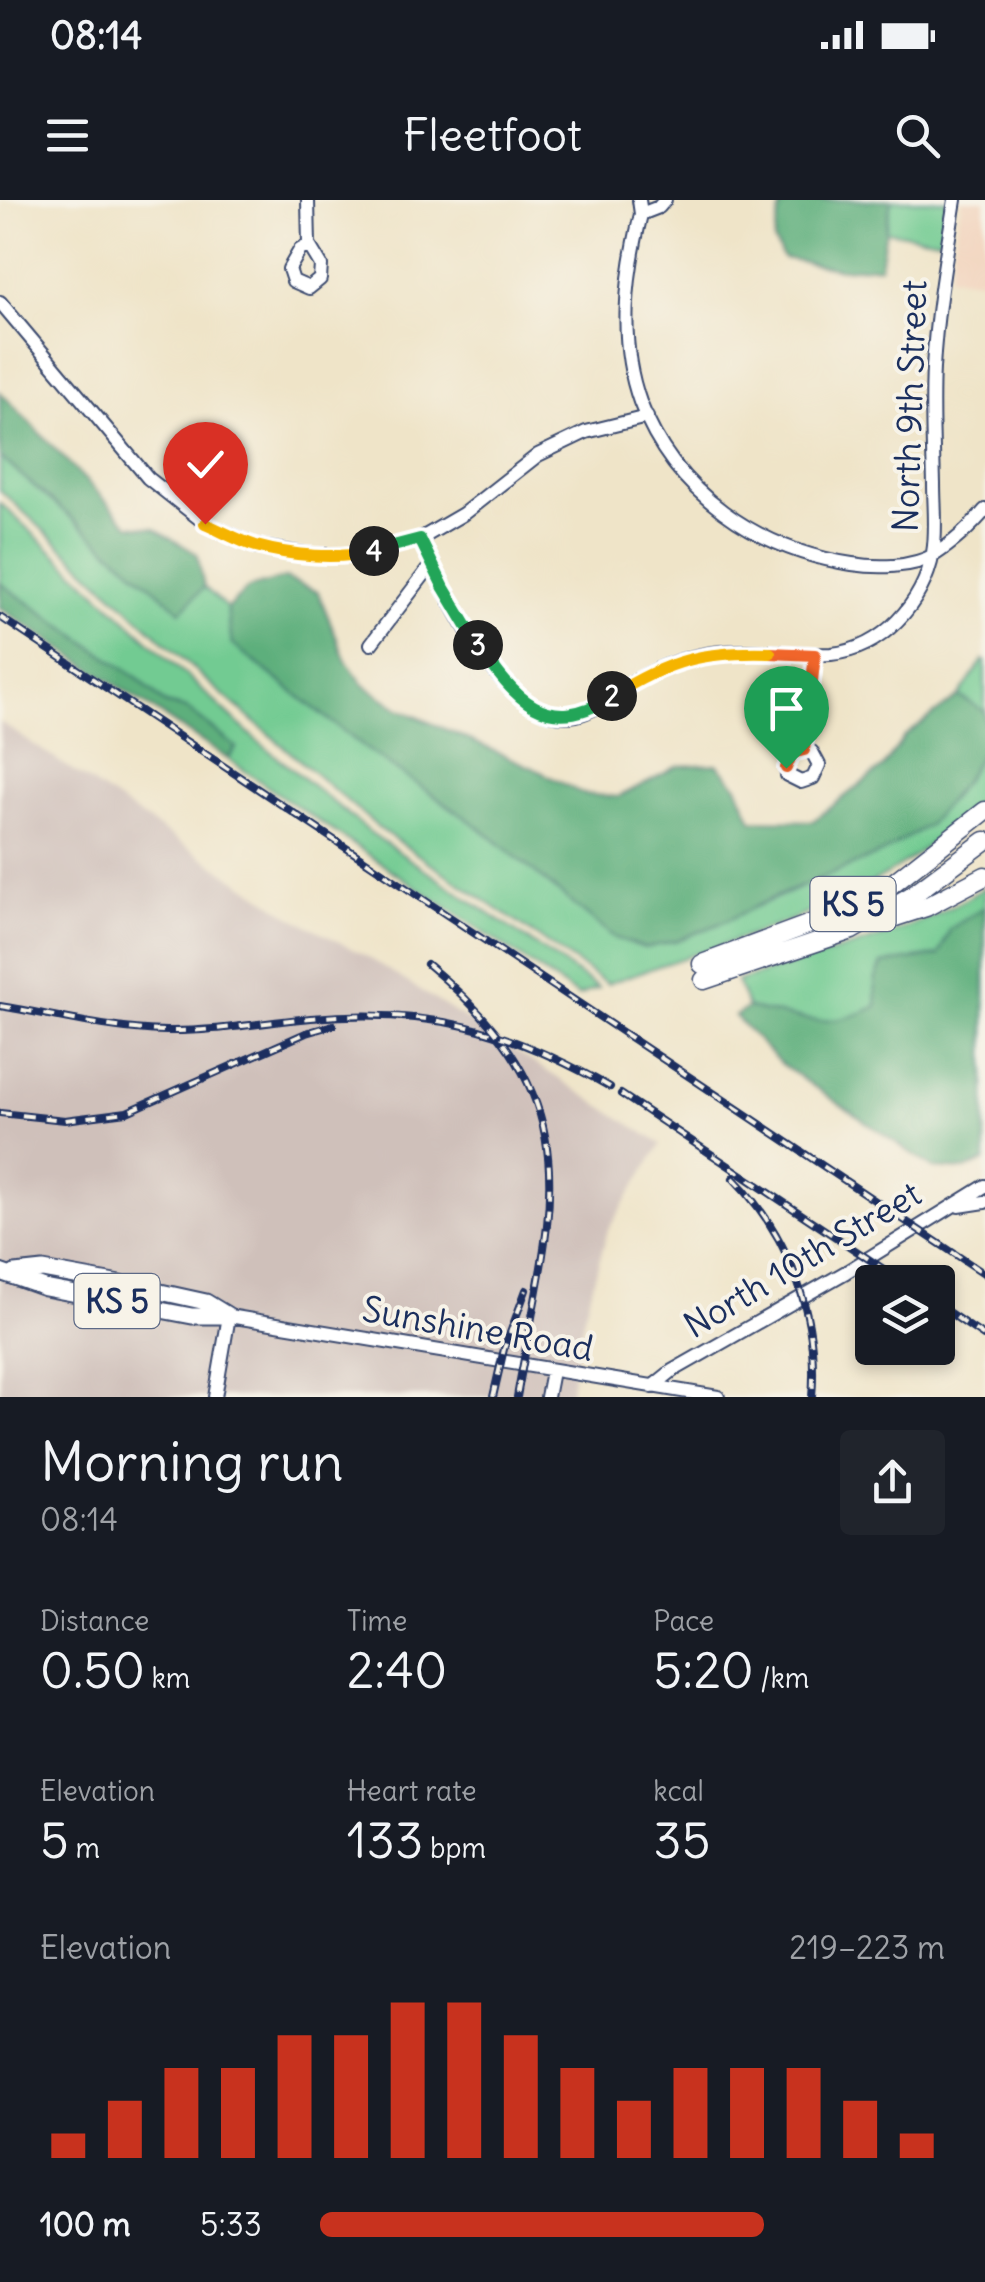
<!DOCTYPE html>
<html lang="en">
<head>
<meta charset="utf-8">
<style>
	:root { --surface:#171b24; --page:#20242c; --text:#f1f3f6; --muted:#9ea1a6; --accent:#c8321e }
	body { margin:0; font-family:Delius,sans-serif; background:var(--page); color:var(--text); height:100vh; display:flex; flex-direction:column; font-size:38px; white-space:nowrap }
	* { box-sizing:border-box; margin:0 }
	p { font-size:32px; color:var(--muted) }
	.icon { flex:none; width:55px; height:55px; fill:none; stroke:currentColor; stroke-width:2; stroke-linecap:round; stroke-linejoin:round }
	.map { position:relative; height:1197px; overflow:hidden }
	.panel { display:flex; flex-direction:column; background:var(--surface); flex:1 }
	.panel>* { flex:none }
	.controls { position:absolute; left:855px; top:1065px; display:grid; gap:20px }
	.controls a { display:grid; place-items:center; width:100px; height:100px; border-radius:10px; background:var(--surface); box-shadow:0 5px 15px #0003; font-size:50px }
	.pin { position:absolute; display:grid; place-items:center; width:85px; height:85px; color:#fff; margin:-102px -42px; border-radius:50% 50% 50% 0; rotate:-45deg; box-shadow:0 0 10px #0007 }
	.pin .icon { rotate:45deg }
	.km { position:absolute; width:50px; height:50px; margin:-25px; border-radius:50%; background:#222; color:#fff; font-size:28px; line-height:50px; text-align:center }
	.round { display:grid; place-items:center; flex:none; width:105px; height:105px; border-radius:10px; background:var(--page) }
	.overview { display:flex; align-items:center; justify-content:space-between; height:170px; padding:0 40px }
	h1 { font-size:55px; font-weight:600; line-height:75px }
	.metrics { display:grid; grid-template-columns:repeat(3,1fr); gap:15px; height:170px; padding:10px 40px }
	.metrics div { display:grid; align-content:center }
	.metrics b { font-size:50px; font-weight:600 }
	.metrics small { font-size:28px; font-weight:400 }
	.metrics p { font-size:28px }
	.chart { height:280px; padding:20px 40px }
	.chart p { display:flex; justify-content:space-between }
	.chart svg { width:100%; height:180px; margin-top:10px; stroke:var(--accent); stroke-width:6 }
	ul { padding:0 40px; list-style:none; font-size:32px }
	li { display:grid; grid-template-columns:160px 120px 1fr; align-items:center; height:75px }
	li i { height:25px; border-radius:12px; background:var(--accent) }
	.status { display:flex; justify-content:space-between; align-items:center; height:70px; padding:0 50px; background:var(--surface); direction:ltr }
	.status svg { height:28px; fill:currentColor }
	header { display:flex; justify-content:space-between; align-items:center; height:130px; padding:0 40px; background:var(--surface); font-size:45px; font-weight:600 }
	.map>svg:first-child { display:block }
	.built { fill:#f2d4be }
	.industrial { fill:#cfc0ba }
	.green { fill:#72cb92; stroke:#467d78; stroke-width:2.5 }
	.forest { fill:#5daf7c; stroke:#3c6f6d; stroke-width:2.5 }
	.lines { fill:none; stroke-linecap:round; stroke-linejoin:round }
	.minor-casing { stroke:#3b4a6e; stroke-width:16 }
	.major-casing { stroke:#3b4a6e; stroke-width:19 }
	.highway-casing { stroke:#3b4a6e; stroke-width:21 }
	.minor { stroke:#fff; stroke-width:12 }
	.major { stroke:#fff; stroke-width:15 }
	.highway { stroke:#fff; stroke-width:18 }
	.rail-casing { stroke:#1b2f5e; stroke-width:8 }
	.rail { stroke:#f7f3e8; stroke-width:4; stroke-dasharray:11; stroke-linecap:butt }
	.split-1-casing { stroke:#fff; stroke-width:20 }
	.split-2-casing { stroke:#fff; stroke-width:20 }
	.split-3-casing { stroke:#fff; stroke-width:20 }
	.split-4-casing { stroke:#fff; stroke-width:20 }
	.split-5-casing { stroke:#fff; stroke-width:20 }
	.split-1 { stroke:#f0652b; stroke-width:12 }
	.split-2 { stroke:#f5b400; stroke-width:12 }
	.split-3 { stroke:#22a559; stroke-width:12 }
	.split-4 { stroke:#22a559; stroke-width:12 }
	.split-5 { stroke:#f5b400; stroke-width:12 }
	.labels { text-anchor:middle; dominant-baseline:central; stroke-width:8; stroke-linejoin:round; paint-order:stroke }
	.shield { fill:#f7f3e8; stroke:#5d6a87; stroke-width:2.5 }
	.shield-label { font-size:32px; font-weight:bold; fill:#1b2f5e }
	.street-label { font-size:35px; fill:#1b2f5e; stroke:#f7f3e8 }
</style>
</head>
<body>
<div class="status"><b>08:14</b><svg viewBox="0 0 49 12"><path d="M0 12V9h3v3zM5 12V6h3v6zM10 12V3h3v9zM15 12V0h3v12zM26 1h20v11H26zM47 4h2v5h-2z"/></svg></div>
<header><svg class="icon" aria-label="menu" viewBox="0 0 24 24"><path d="M4 6h16M4 12h16M4 18h16"/></svg>Fleetfoot<svg class="icon" aria-label="search" viewBox="0 0 24 24"><circle cx="10" cy="10" r="6"/><path d="M15 15l6 6"/></svg></header>
<div class="map">
<svg width="985" height="1197" viewBox="0 0 985 1197">
	<rect width="100%" height="100%" fill="#f7f3e8"/>
	<filter id="ink" filterUnits="userSpaceOnUse"><feTurbulence type="fractalNoise" baseFrequency=".01" numOctaves="2"/><feDisplacementMap in="SourceGraphic" scale="20" xChannelSelector="R" yChannelSelector="G"/><feConvolveMatrix kernelMatrix="1 2 1 2 8 2 1 2 1" color-interpolation-filters="sRGB"/></filter>
	<filter id="wash" filterUnits="userSpaceOnUse"><feTurbulence type="fractalNoise" baseFrequency=".0048" numOctaves="4" result="noise"/><feDisplacementMap in="SourceGraphic" scale="40" xChannelSelector="R" yChannelSelector="G"/><feGaussianBlur stdDeviation="2.25" result="paint"/><feColorMatrix in="noise" values="0 0 0 0 0 0 0 0 0 0 0 0 0 0 0 0 0 1.4 0 .05"/><feComposite in="paint" operator="in"/></filter>
	<g filter="url(#wash)">
		<rect width="100%" height="100%" fill="#efe4c8"/>
		<path class="built" d="M962,0H985V81L949,76Z"/>
		<path class="industrial" d="M0,522L292,717L368,757L661,944L608,1030L584,1115L569,1197H0Z"/>
		<path class="green" d="M891,0H947L940,40L886,31Z
			M0,257L181,410L204,387L227,408L232,444L365,548L479,627L615,738L645,748L678,740L884,652L929,624L962,584L985,547V595C957,620 929,647 897,668C810,723 703,749 607,784L380,629L208,482L0,290Z
			M0,303L255,539L371,633L598,788L578,796L271,589L228,559L236,548L187,509L165,504L139,479L0,383Z
			M983,460L985,461V512L959,496Z
			M985,687V707L950,729L939,755L915,758L875,781L877,807L849,820L819,822L748,808L737,781C820,755 912,736 985,687Z"/>
		<path class="forest" d="M782,0H891L880,66L841,69L783,58L774,41Z
			M0,192L129,325L154,328L197,354L204,387L181,411L0,257Z
			M285,378L318,392L346,461L364,485L399,509L533,568L583,594L618,597L678,566L717,564L737,586L752,620L813,621L883,567L905,536L959,496L985,512V547L962,584L929,624L884,652L771,699L724,722L678,740L645,748L615,738L479,627L365,548L232,444L227,408L248,388Z
			M0,383L139,479L165,504L187,509L236,547L228,559L0,408Z
			M985,707V961L965,970L933,968L781,864L735,816L748,808C801,817 826,832 877,806L875,781L882,764L939,755L950,729Z"/>
	</g>
	<g filter="url(#ink)">
		<g class="lines">
			<g class="minor-casing">
				<path id="minor" d="M308,0L309,45
					M639,0L641,14C626,76 618,141 640,202C674,293 758,350 852,364C877,368 912,368 934,355C952,344 972,326 985,310
					M641,14L659,7L665,0
					M309,45L321,65L320,79L309,88L293,81L289,69L300,50Z
					M0,102L148,278L205,323L255,346L311,355H357L420,339L463,314L538,255L586,232L647,217
					M420,339C445,391 510,542 586,512C602,506 617,493 631,484C653,470 676,460 701,455C743,446 788,456 831,454C882,449 923,404 933,353C937,331 934,306 934,284C933,245 931,207 933,168C936,112 946,56 955,0
					M371,444L432,364
					M804,550L812,552L819,565L813,578L801,582L787,575L786,568L792,553L804,550L815,455
					M959,1006L985,1002
					M652,1187L672,1171L846,1072L985,986
					M215,1197L229,1116L718,1197
					M547,1197L552,1171"/>
			</g>
			<g class="major-casing">
				<path id="major" d="M0,1072L45,1088L192,1116H229
					M15,1073L43,1070L147,1089L206,1102L229,1116"/>
			</g>
			<g class="highway-casing">
				<path id="highway" d="M886,720L926,707L985,676
					M702,764L821,720L888,687L985,611
					M704,780L852,730L911,696L985,641"/>
			</g>
			<use href="#minor" class="minor"/>
			<use href="#major" class="major"/>
			<use href="#highway" class="highway"/>
			<g class="rail-casing">
				<path id="rail" d="M0,417L985,1074
					M427,764C598,905 550,1006 517,1197
					M0,806C55,815 111,830 166,831C215,832 263,822 311,818C429,807 508,829 610,887
					M621,894L903,1082
					M0,913L65,920L127,912L306,833L333,825
					M733,978C790,1036 819,1116 812,1197
					M938,1105L985,1137
					M493,1197L504,1149L526,1090"/>
			</g>
			<use href="#rail" class="rail"/>
		</g>
	</g>
	<g class="lines" filter="url(#ink)">
		<g class="split-1-casing">
			<path id="split-1" d="M770,453L815,455L804,550L792,553L786,568"/>
		</g>
		<g class="split-2-casing">
			<path id="split-2" d="M612,496C668,460 704,451 770,453"/>
		</g>
		<g class="split-3-casing">
			<path id="split-3" d="M478,445C514,498 547,539 612,496"/>
		</g>
		<g class="split-4-casing">
			<path id="split-4" d="M374,351L420,339L444,388L478,445"/>
		</g>
		<g class="split-5-casing">
			<path id="split-5" d="M205,324C222,331 239,341 256,346C292,356 338,360 374,351"/>
		</g>
		<use href="#split-1" class="split-1"/>
		<use href="#split-2" class="split-2"/>
		<use href="#split-3" class="split-3"/>
		<use href="#split-4" class="split-4"/>
		<use href="#split-5" class="split-5"/>
	</g>
	<g class="labels">
		<g class="shield">
			<rect x="810.5" y="677" width="85" height="54" rx="8"/>
			<rect x="74.5" y="1074" width="85" height="54" rx="8"/>
		</g>
		<g class="shield-label">
			<text x="853" y="704">KS 5</text>
			<text x="117" y="1101">KS 5</text>
		</g>
		<g class="street-label">
			<text transform="translate(909 206) rotate(-88)">North 9th Street</text>
			<text transform="translate(802 1059) rotate(-31)">North 10th Street</text>
			<text transform="translate(478 1128) rotate(10)">Sunshine Road</text>
		</g>
	</g>
</svg>
<div class="controls">
<a><svg class="icon" aria-label="layers" viewBox="0 0 24 24"><path d="M12 4l9 5-9 5-9-5zM3 14l9 5 9-5"/></svg></a>
</div>
<div class="pin" style="left:786px;top:568px;background:#1e9e55"><svg class="icon" aria-label="arrive" viewBox="0 0 24 24"><path d="M6 21V4h12l-3 4 3 4H6"/></svg></div>
<div class="pin" style="left:205px;top:324px;background:#d93025"><svg class="icon" aria-label="check" viewBox="0 0 24 24"><path d="M5 12l5 5 9-10"/></svg></div>
<b class="km" style="left:612px;top:496px">2</b>
<b class="km" style="left:478px;top:445px">3</b>
<b class="km" style="left:374px;top:351px">4</b>
</div>
<section class="panel">
<div class="overview"><div><h1>Morning run</h1><p>08:14</p></div><a class="round"><svg class="icon" aria-label="share" viewBox="0 0 24 24"><path d="M12 15V3M7 8l5-5 5 5M5 13v7h14v-7"/></svg></a></div>
<div class="metrics">
<div><p>Distance</p><b>0.50<small> km</small></b></div>
<div><p>Time</p><b>2:40</b></div>
<div><p>Pace</p><b>5:20<small> /km</small></b></div>
</div>
<div class="metrics">
<div><p>Elevation</p><b>5<small> m</small></b></div>
<div><p>Heart rate</p><b>133<small> bpm</small></b></div>
<div><p>kcal</p><b>35</b></div>
</div>
<div class="chart"><p><span>Elevation</span>219–223 m</p>
<svg viewBox="0 0 160 44" preserveAspectRatio="none"><path d="M5 44V38M15 44V30M25 44V22M35 44V22M45 44V14M55 44V14M65 44V6M75 44V6M85 44V14M95 44V22M105 44V30M115 44V22M125 44V22M135 44V22M145 44V30M155 44V38"/></svg>
</div>
<ul>
<li><b>100 m</b>5:33<i style="width:71%"></i></li>
</ul>
</section>
</body>
</html>
